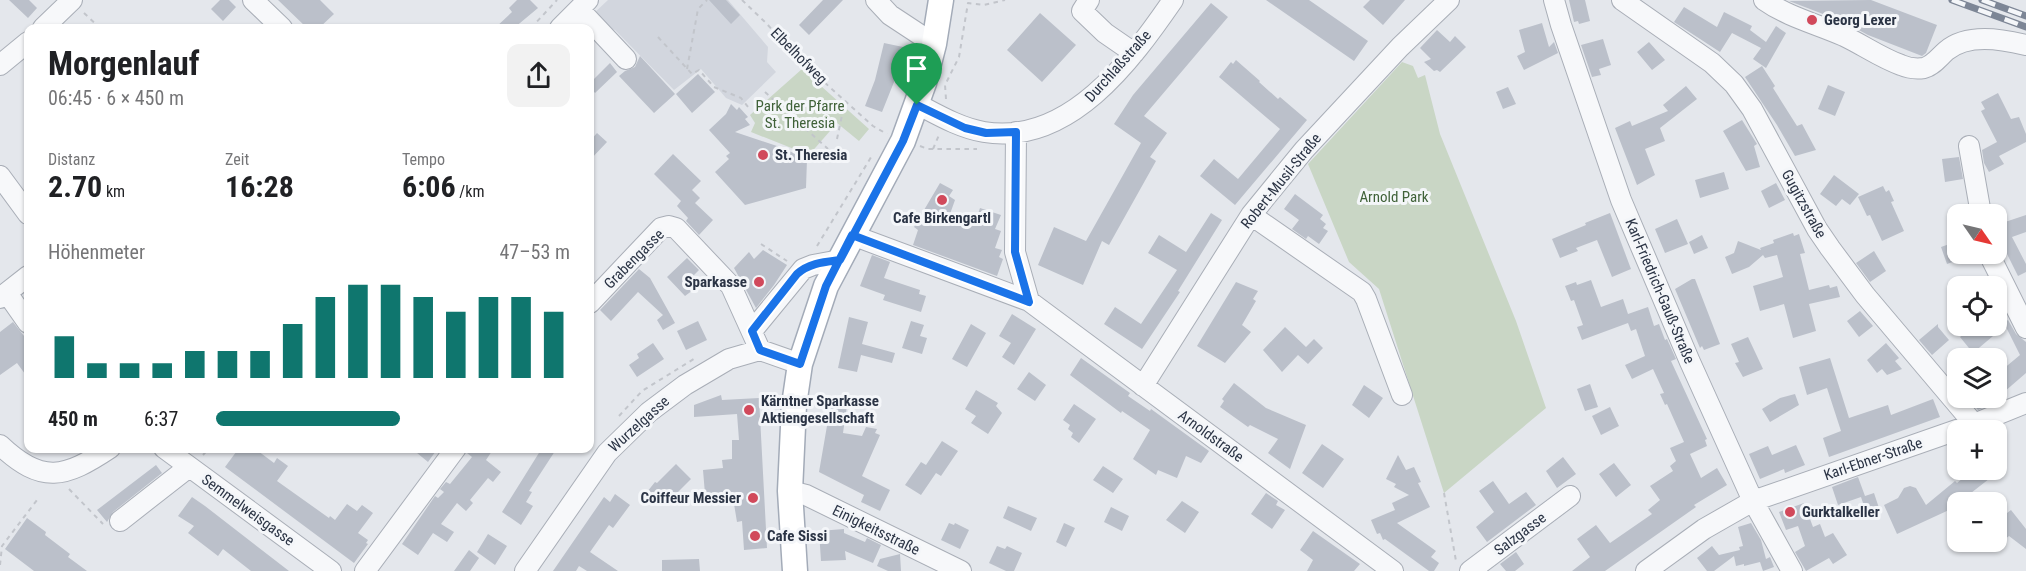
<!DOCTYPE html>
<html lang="de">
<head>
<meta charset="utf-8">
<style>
	:root { --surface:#fff; --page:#f2f2f2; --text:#202124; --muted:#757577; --accent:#0f766e }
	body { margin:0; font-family:"Roboto Condensed",sans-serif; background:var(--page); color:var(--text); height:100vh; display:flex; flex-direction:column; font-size:22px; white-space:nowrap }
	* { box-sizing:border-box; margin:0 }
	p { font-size:20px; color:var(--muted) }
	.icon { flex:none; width:33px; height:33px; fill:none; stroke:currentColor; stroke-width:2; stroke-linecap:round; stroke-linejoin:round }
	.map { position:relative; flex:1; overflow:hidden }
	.drawer { position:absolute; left:24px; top:24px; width:570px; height:429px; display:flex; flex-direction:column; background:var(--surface); border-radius:12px; box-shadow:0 2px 4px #0004 }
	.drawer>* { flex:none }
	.needle { width:39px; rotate:124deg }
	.fabs { position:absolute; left:1947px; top:204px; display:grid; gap:12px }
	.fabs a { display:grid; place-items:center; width:60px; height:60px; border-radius:12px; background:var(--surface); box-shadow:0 2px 4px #0004; font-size:30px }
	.pin { position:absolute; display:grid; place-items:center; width:51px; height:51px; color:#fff; margin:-62px -26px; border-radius:50% 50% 50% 0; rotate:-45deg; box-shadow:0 0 6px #0007 }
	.pin .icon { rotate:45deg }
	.round { display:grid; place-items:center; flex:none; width:63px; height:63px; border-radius:12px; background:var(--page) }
	.head { display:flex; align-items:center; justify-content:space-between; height:102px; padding:0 24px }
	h1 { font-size:33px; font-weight:700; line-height:45px }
	.stats { display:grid; grid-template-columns:repeat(3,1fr); gap:9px; height:102px; padding:6px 24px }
	.stats div { display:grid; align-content:center }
	.stats b { font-size:30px; font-weight:700 }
	.stats small { font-size:16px; font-weight:400 }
	.stats p { font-size:16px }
	.chart { height:168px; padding:12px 24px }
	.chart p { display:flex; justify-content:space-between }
	.chart svg { width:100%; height:108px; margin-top:6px; stroke:var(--accent); stroke-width:6 }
	ul { padding:0 24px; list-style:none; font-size:20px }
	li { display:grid; grid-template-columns:96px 72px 1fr; align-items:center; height:45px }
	li i { height:15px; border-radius:8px; background:var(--accent) }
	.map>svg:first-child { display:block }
	.built { fill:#d2d6de }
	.green { fill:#c9d6c5 }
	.building { fill:#bbc0ca }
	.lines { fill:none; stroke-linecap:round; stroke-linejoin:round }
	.minor-casing { stroke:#a9aeb7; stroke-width:22 }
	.major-casing { stroke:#a3abb8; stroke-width:27 }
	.path { stroke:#c2c5cb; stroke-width:2; stroke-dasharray:4.5 4.5; stroke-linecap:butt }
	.minor { stroke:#f7f8fa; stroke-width:20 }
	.major { stroke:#fff; stroke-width:24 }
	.rail-casing { stroke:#7d8696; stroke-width:7 }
	.rail { stroke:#f4f6f9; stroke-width:4.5; stroke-dasharray:14; stroke-linecap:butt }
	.route-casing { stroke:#fff; stroke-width:12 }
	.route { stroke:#1a73e8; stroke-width:8 }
	.poi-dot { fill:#d1495b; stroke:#f4f6f9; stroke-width:2 }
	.labels { text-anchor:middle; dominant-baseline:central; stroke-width:6; stroke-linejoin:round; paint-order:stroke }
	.poi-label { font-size:15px; font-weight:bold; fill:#2b3445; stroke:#f4f6f9; text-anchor:start }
	.street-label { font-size:15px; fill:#2b3445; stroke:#f4f6f9 }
	.park-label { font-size:15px; fill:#3f6138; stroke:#f4f6f9 }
</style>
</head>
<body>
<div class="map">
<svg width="2026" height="571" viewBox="0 0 2026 571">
	<rect width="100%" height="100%" fill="#e4e7ec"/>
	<path class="built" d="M608,0H728L768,47L767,62L776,72L742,105L726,98L701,69L674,90L615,30L604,27L592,15Z"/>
	<path class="green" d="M1402,62L1413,66L1418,78L1425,75L1440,134L1516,321L1546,408L1444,493L1379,289L1349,262L1308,164Z
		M802,69L869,129L859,141L837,123L809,155L751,132L755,123L750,115Z"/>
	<path class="building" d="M9,0H29L37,8L28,18Z
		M220,0H229L236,7L223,21L211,9Z
		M278,0H320L334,14L319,28H307Z
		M517,0H530L538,8L514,28H495L512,12L509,8Z
		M709,0H726L740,15L731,24Z
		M823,0H843L809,35L799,25Z
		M1266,0H1309L1368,41L1354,61Z
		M1370,0H1405L1383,25L1363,7Z
		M1569,0H1585L1590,21L1579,24L1578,21L1574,22Z
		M1871,0L1937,25L1926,53L1922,56L1868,35L1844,22L1789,1Z
		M1211,3L1228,17L1144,116L1167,133L1150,157L1156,161L1109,245L1102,241L1083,285L1038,265L1054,227L1086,241L1141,143L1114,124L1133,95Z
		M1684,7L1717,27L1724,12L1752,26L1750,30L1766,42L1776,26L1786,33L1766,68L1753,59L1761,48L1732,33L1720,52L1674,22Z
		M1040,13L1076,45L1042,82L1007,50Z
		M1542,23L1549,47L1554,42L1558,53L1524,70L1517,56L1525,52L1519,30Z
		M1437,30L1450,42L1455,36L1466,47L1440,72L1437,70L1434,71L1424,62L1431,59L1420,48Z
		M1603,39L1611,65L1599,69L1601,75L1592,77L1581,45Z
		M1649,42L1665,60L1652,70L1637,52Z
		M884,43L903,47L896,77L882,112L865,106L875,80Z
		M640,56L675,94L654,113L619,76L625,71L635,67Z
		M1236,60L1260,81L1259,82L1278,99L1280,97L1307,120L1235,205L1200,176L1214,159L1238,179L1280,129L1219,77L1231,62L1233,64Z
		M610,63L617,72L595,93L590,87V83Z
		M1762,66L1775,86L1773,88L1797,126L1802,124L1816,150L1795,156L1777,125L1745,77Z
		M698,74L715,92L692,113L676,94Z
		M1828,85L1845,92L1835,116L1818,109Z
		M1686,86L1697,99L1660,128L1665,141L1645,149L1655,175L1637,185L1615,128L1630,121L1632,126L1668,111L1663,105Z
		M1508,87L1516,104L1503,109L1496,92Z
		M1998,93L2011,119L2019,117L2026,134V142L1999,156L2004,164L1989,172L1984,163L1982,150L1997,142L1981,111L1985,109L1981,102Z
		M731,104L737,110L739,107L748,117L745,119L750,125L735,132L780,147L807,159L806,188L745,205L715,172L729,159L726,156L730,153L709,130L726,114Z
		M1742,120L1757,144L1754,146L1760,167L1746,171L1723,131Z
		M597,133L607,142L590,160V141Z
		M673,154L701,181L692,190L700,198L695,203L713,220L699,235L686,221L688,218L677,206L681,201L654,174Z
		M1959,157L1963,179L1945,182L1942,159Z
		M1724,172L1729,189L1700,198L1695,180Z
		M1834,175L1859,194L1850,205L1842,199L1836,206L1820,194Z
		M940,183L953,190L949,196L955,200L950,214L975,223L980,208L1001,215L995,229L1001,231L995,248L1002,250L999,257L1003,259L997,276L913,245L918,230L914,227Z
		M1776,183L1785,200L1769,208L1761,191Z
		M1883,186L1886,192L1889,190L1894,201L1891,202L1904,231L1882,241L1870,215L1867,216L1858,197Z
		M1295,194L1323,215L1320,219L1326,224L1323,228L1328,231L1319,244L1308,236L1306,239L1292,229L1299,220L1284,209Z
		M1211,213L1222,220L1178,291L1180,292L1142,349L1104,324L1115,307L1141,324L1177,270L1148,253L1159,235L1186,252Z
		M1610,213L1631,269L1612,277L1597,240L1576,248L1578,251L1560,258L1552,239L1586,225L1585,223Z
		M2026,215V232L2012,237L2026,264V272L2018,276L1996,232V225Z
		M1677,219L1688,244L1665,253L1655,229Z
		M1793,233L1794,236L1799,234L1805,253L1800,254L1809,290L1829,285L1830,288L1837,286L1840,297L1809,304L1816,331L1793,338L1784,304L1760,311L1753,286L1783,277L1777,255L1765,258L1763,255L1749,267L1732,274L1725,257L1734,253L1738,241L1761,250L1760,248L1774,243L1773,240Z
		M1702,235L1708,248L1694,254L1689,242Z
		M1958,241V260L1947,264L1941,247Z
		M763,250L787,265L774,285L756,308L734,268L749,252L754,259Z
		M1874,251L1886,271L1870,282L1856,263Z
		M872,255L890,262L884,278L920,290L919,294L926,296L921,312L883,300L885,295L860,286Z
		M687,258L699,270L693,276L701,284L685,296L667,277Z
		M639,269L650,278L675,323L663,330L657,320L663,315L638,292L611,321L600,310Z
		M1692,279H1695L1720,344L1704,350L1702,346L1700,348L1675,289Z
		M1591,280L1601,307L1623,299L1628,314L1648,307L1654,326L1659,324L1665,340L1667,339L1676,359L1671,361L1707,439L1705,440L1707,446L1690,454L1701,478L1717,468L1727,485L1694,505L1696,507L1605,571H1572L1590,557L1577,539L1596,525L1610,543L1652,514L1648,510L1660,500L1650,486L1673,471L1670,466L1676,461L1670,448L1684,442L1667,404L1665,405L1660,394L1664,393L1653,369L1632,379L1625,365L1645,356L1636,329L1631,331L1628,323L1582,340L1577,327L1583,325L1574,300L1571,301L1565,286L1576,282L1577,285Z
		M1236,282L1258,291L1253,299L1256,301L1242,325L1251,332L1225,363L1197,346Z
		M1860,311L1873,326L1859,337L1847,321Z
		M1012,314L1036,329L1014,365L1002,357L1011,343L999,336Z
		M849,317L868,322L862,344L895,353L892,363L861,355L857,372L838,368Z
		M2008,320L2016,334L2026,342V373L1989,405L1978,410L1968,398H1996V375L2020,355L2004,323Z
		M698,321L707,340L686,350L677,331Z
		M911,321L924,325L920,336L927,338L922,354L902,348Z
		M13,322L28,341V378L17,363L0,375V332Z
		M971,324L986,333L967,367L952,359Z
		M1938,324V327L1949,340L1932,355L1919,340Z
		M1973,326H1985L1993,336L1973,353L1960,337Z
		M1285,327L1306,347L1314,339L1323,348L1308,364L1298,355L1282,372L1263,350Z
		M1748,337L1763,369L1743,377L1735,363L1739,362L1731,344Z
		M653,343L664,359L637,377L629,365L639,358L637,354Z
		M1886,343L1899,358L1895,361L1902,369L1887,375L1882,369L1877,373L1867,360Z
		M1081,358L1130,393L1128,396L1150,411L1151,409L1209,451L1201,463L1186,456L1177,478L1158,470L1156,475L1133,459L1150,430L1122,411L1121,413L1070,375Z
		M1830,358L1849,418L1888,405L1891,415L1933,399L1940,417L1829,457L1823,438L1841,431L1827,388L1807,395L1799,367Z
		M1029,372L1046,385L1035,401L1017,389Z
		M1234,383L1266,408L1306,425L1290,469L1268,453L1278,439L1250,425L1248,427L1220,407L1224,401L1222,399Z
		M1590,384L1598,407L1585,411L1577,389Z
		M1364,385L1383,398L1369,418L1352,405Z
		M976,390L998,403L996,406L1002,413L988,434L971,423L976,416L965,409Z
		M1795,394L1799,405L1770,422L1762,409L1780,398Z
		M721,395L722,400L759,398L767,548L744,550L742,521L737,522L732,492L705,494L703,470L723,468L722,460L732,459V440H739L737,414L694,417V405Z
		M832,397L848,399L843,433L862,436L866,427L877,429L875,433L880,435L862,476L890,490L880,511L861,502L864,495L819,472Z
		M1074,404L1096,419L1079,443L1071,437L1073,433L1068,429L1070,425L1063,420Z
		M1610,407L1619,426L1601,435L1592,416Z
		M942,441L958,451L941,476L936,473L921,495L905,485L921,462L926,465Z
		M1322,444L1344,459L1323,488L1302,473Z
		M1796,445L1805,465L1785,473L1784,469L1760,479L1749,454L1768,446L1772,455Z
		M239,448H254L274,463L277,458L288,466L277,481L329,518L330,516L335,520L347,504L357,511L362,505L373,513L358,533L368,540L366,543L368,544L354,563L225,467Z
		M411,448H438L428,462Z
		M468,448H494L486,460L501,472L493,482L488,478L470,500L473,503L466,511L457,503L441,524L454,532L447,542L433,533L418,555L402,544L435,496L438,498L444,492L440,489L446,482L450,484L472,457L467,453Z
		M542,448H557L529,491L532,492L526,502L533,506L521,525L502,512Z
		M1398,455L1406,470L1414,467L1421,482L1418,483L1430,507L1397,523L1436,551L1431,557L1439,563L1434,571H1429L1385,539L1383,540L1380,533L1377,534L1371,520L1395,510L1392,503L1409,495L1394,487L1396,484L1386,479Z
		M1563,457L1576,474L1557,488L1546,471Z
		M1614,463L1631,485L1616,497L1599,474Z
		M676,464L691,479L673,497L669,492L660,503L647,492L655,482L657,483Z
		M156,465L162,473L113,512L107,522L97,510Z
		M1103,466L1123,479L1113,493L1093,480Z
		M1980,470L1989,479L1949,510L1897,534L1884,505L1898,498L1904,488L1910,486L1916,488L1926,505L1955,481L1957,483L1969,473L1972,476Z
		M1858,477L1865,496L1874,493L1879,508L1866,512L1861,497L1838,505L1832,487Z
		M1493,481L1509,504L1526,492L1536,505L1487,542L1476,527L1494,512L1479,491Z
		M1266,493L1278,501L1276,505L1285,510L1272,529L1251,514Z
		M615,494L630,505L613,528L609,525L590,552L618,571H587L579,566L576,571H553L604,497L610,502Z
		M192,497L205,506L289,571H251L223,549L218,556L188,533L194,526L178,516Z
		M1182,501L1199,512L1185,533L1166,520Z
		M1804,503L1813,527L1820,524L1825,537L1833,533L1847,555L1833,564L1829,558L1806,571L1795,552L1805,546L1798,526L1786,530L1779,512Z
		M1008,506L1037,518L1031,531L1003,518Z
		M1111,507L1129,516L1122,531L1104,522Z
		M1996,507L2003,516L2011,510L2026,529V549L2009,536L1996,546Z
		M27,518L46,532L45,535L70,554L68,557L87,571H34L5,549Z
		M949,523L954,525L955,523L969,530L960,549L941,540Z
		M1064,523L1075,528L1066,547L1056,542Z
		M1751,523L1761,540L1766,559L1770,557L1774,567L1763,571L1760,562L1744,566V564L1736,566L1734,556L1714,571H1707L1697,558L1712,546L1719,555L1740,550L1739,547L1743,546L1738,527Z
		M844,529V533L865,542L867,538L881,545L873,563L845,551L846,560L821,561L819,531Z
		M1313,531L1360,564L1354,571H1307L1313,560L1300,550Z
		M488,534L507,546L495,565L477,552Z
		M997,546L1005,549L1007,546L1022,553L1014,571H1006L989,563Z
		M469,550L479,558L470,571H454Z
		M1516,552L1524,564L1515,571H1506L1500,564Z
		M900,554L901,571H888L877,566L880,559Z
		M699,559L700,571H662V560Z"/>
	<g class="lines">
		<g class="minor-casing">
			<path id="minor" d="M253,0L282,28
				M876,0L890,15L934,44
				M1089,0L1082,11L1105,33L1134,53
				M1554,0L1561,25L1621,200L1690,362L1753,501L1792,571
				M1622,0L1712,63L1734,84L1752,109L1817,229L1830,248L1865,295L1974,424
				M1764,0C1788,17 1817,24 1844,36C1863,45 1881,58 1901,65C1908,68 1917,69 1924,68C1934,65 1939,57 1946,51C1967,33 2001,39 2026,45
				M579,9L626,59
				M43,28L72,0
				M560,28L588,0
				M0,65L28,42
				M917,104C938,115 960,128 984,132C1069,146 1131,61 1173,0
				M1016,132L1015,252L1029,301
				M1969,146L1981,214
				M0,176L28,214
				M1251,215L1362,292L1366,299L1402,395
				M852,235L1029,301L1393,571
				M1989,254L2026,328
				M7,293L28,323
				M0,298L28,276
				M590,303L661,228L669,226L676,228L731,286L760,350
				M752,331L803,269L813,265L840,260
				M1143,386L1251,215L1304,150L1400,47L1449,0
				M0,445C42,485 65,478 110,448
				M164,448L331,571
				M790,491L806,495L961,571
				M120,521L189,467
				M365,571L456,448
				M525,571L607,453L649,412L685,385L729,359L760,350L800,364
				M1470,571L1570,496
				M1646,571L1704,529L1753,501L1974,424L2026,403"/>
		</g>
		<g class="major-casing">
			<path id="major" d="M795,571L790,491L794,405L800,364L826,286L903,141L924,83L934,44L941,0"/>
		</g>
		<path class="path" d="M742,0L766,23L804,64L873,126L887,134
			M84,13L100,28
			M531,28L557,0
			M658,37L692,74L699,70L714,87L741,98L748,107
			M687,69L698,9L707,0
			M765,92L828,149
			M946,99L945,85L959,57L968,3L984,5L1005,0
			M837,139L845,101
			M920,146L928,149H977
			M933,149L939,135
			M761,244L787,261
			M817,246L873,154
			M619,416L642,391L697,357
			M203,455L209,448
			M69,489L103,524
			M1444,493L1456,561
			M0,565L2,546L37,500"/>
		<use href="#minor" class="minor"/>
		<use href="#major" class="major"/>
		<g class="rail-casing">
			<path id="rail" d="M1952,0L2026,27
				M1982,0L2026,16"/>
		</g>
		<use href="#rail" class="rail"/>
	</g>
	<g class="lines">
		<g class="route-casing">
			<path id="route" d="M917,105L903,141L840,260C824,262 809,263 797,274L752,331L760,350L800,364L826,286L852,235L1029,302L1015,252L1016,132L986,133L965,128L917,105"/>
		</g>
		<use href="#route" class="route"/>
	</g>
	<g class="poi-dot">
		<circle cx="1812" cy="20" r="6"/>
		<circle cx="763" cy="155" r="6"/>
		<circle cx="942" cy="200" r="6"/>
		<circle cx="759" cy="282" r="6"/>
		<circle cx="749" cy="410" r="6"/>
		<circle cx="753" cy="498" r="6"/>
		<circle cx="1790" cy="512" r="6"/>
		<circle cx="755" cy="536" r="6"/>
	</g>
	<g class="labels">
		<g class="poi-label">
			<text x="1824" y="20">Georg Lexer</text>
			<text x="775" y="155">St. Theresia</text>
			<text x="942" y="218" text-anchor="middle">Cafe Birkengartl</text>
			<text x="747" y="282" text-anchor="end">Sparkasse</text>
			<text x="761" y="401">Kärntner Sparkasse<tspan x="761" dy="17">Aktiengesellschaft</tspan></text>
			<text x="741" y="498" text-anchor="end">Coiffeur Messier</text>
			<text x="1802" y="512">Gurktalkeller</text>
			<text x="767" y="536">Cafe Sissi</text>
		</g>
		<g class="street-label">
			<text transform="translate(799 56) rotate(45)">Elbelhofweg</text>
			<text transform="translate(1118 66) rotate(-48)">Durchlaßstraße</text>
			<text transform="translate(1281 181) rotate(-51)">Robert-Musil-Straße</text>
			<text transform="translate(1804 204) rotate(61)">Gugitzstraße</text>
			<text transform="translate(634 259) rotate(-45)">Grabengasse</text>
			<text transform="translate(1660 291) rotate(67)">Karl-Friedrich-Gauß-Straße</text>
			<text transform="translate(639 424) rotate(-42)">Wurzelgasse</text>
			<text transform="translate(1211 436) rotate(36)">Arnoldstraße</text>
			<text transform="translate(1873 459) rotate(-19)">Karl-Ebner-Straße</text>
			<text transform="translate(248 510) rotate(36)">Semmelweisgasse</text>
			<text transform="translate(876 530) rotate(26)">Einigkeitsstraße</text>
			<text transform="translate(1520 534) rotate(-37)">Salzgasse</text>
		</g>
		<g class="park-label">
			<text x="800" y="106">Park der Pfarre<tspan x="800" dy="17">St. Theresia</tspan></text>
			<text x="1394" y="197">Arnold Park</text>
		</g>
	</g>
</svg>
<div class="fabs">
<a><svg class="needle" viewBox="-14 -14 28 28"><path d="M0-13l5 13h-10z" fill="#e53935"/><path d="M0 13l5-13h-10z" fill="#757577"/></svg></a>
<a><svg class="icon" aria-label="locate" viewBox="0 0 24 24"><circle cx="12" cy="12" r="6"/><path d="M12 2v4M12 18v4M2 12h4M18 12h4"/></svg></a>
<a><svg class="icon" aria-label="layers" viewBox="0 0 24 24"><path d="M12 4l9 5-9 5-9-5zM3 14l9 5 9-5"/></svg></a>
<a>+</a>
<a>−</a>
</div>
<div class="pin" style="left:917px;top:105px;background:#1e9e55"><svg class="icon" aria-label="arrive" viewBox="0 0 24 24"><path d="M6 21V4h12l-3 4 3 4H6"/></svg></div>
<section class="drawer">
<div class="head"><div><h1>Morgenlauf</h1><p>06:45 · 6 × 450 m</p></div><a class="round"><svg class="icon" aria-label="share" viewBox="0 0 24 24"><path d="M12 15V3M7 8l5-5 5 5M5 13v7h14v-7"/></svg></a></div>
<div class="stats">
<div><p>Distanz</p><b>2.70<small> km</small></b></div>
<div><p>Zeit</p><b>16:28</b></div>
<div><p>Tempo</p><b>6:06<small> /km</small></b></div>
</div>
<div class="chart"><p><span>Höhenmeter</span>47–53 m</p>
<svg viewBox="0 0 160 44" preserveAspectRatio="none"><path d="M5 44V27M15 44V38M25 44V38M35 44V38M45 44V33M55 44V33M65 44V33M75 44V22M85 44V11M95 44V6M105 44V6M115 44V11M125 44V17M135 44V11M145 44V11M155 44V17"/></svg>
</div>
<ul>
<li><b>450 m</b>6:37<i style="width:52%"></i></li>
</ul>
</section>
</div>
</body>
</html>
